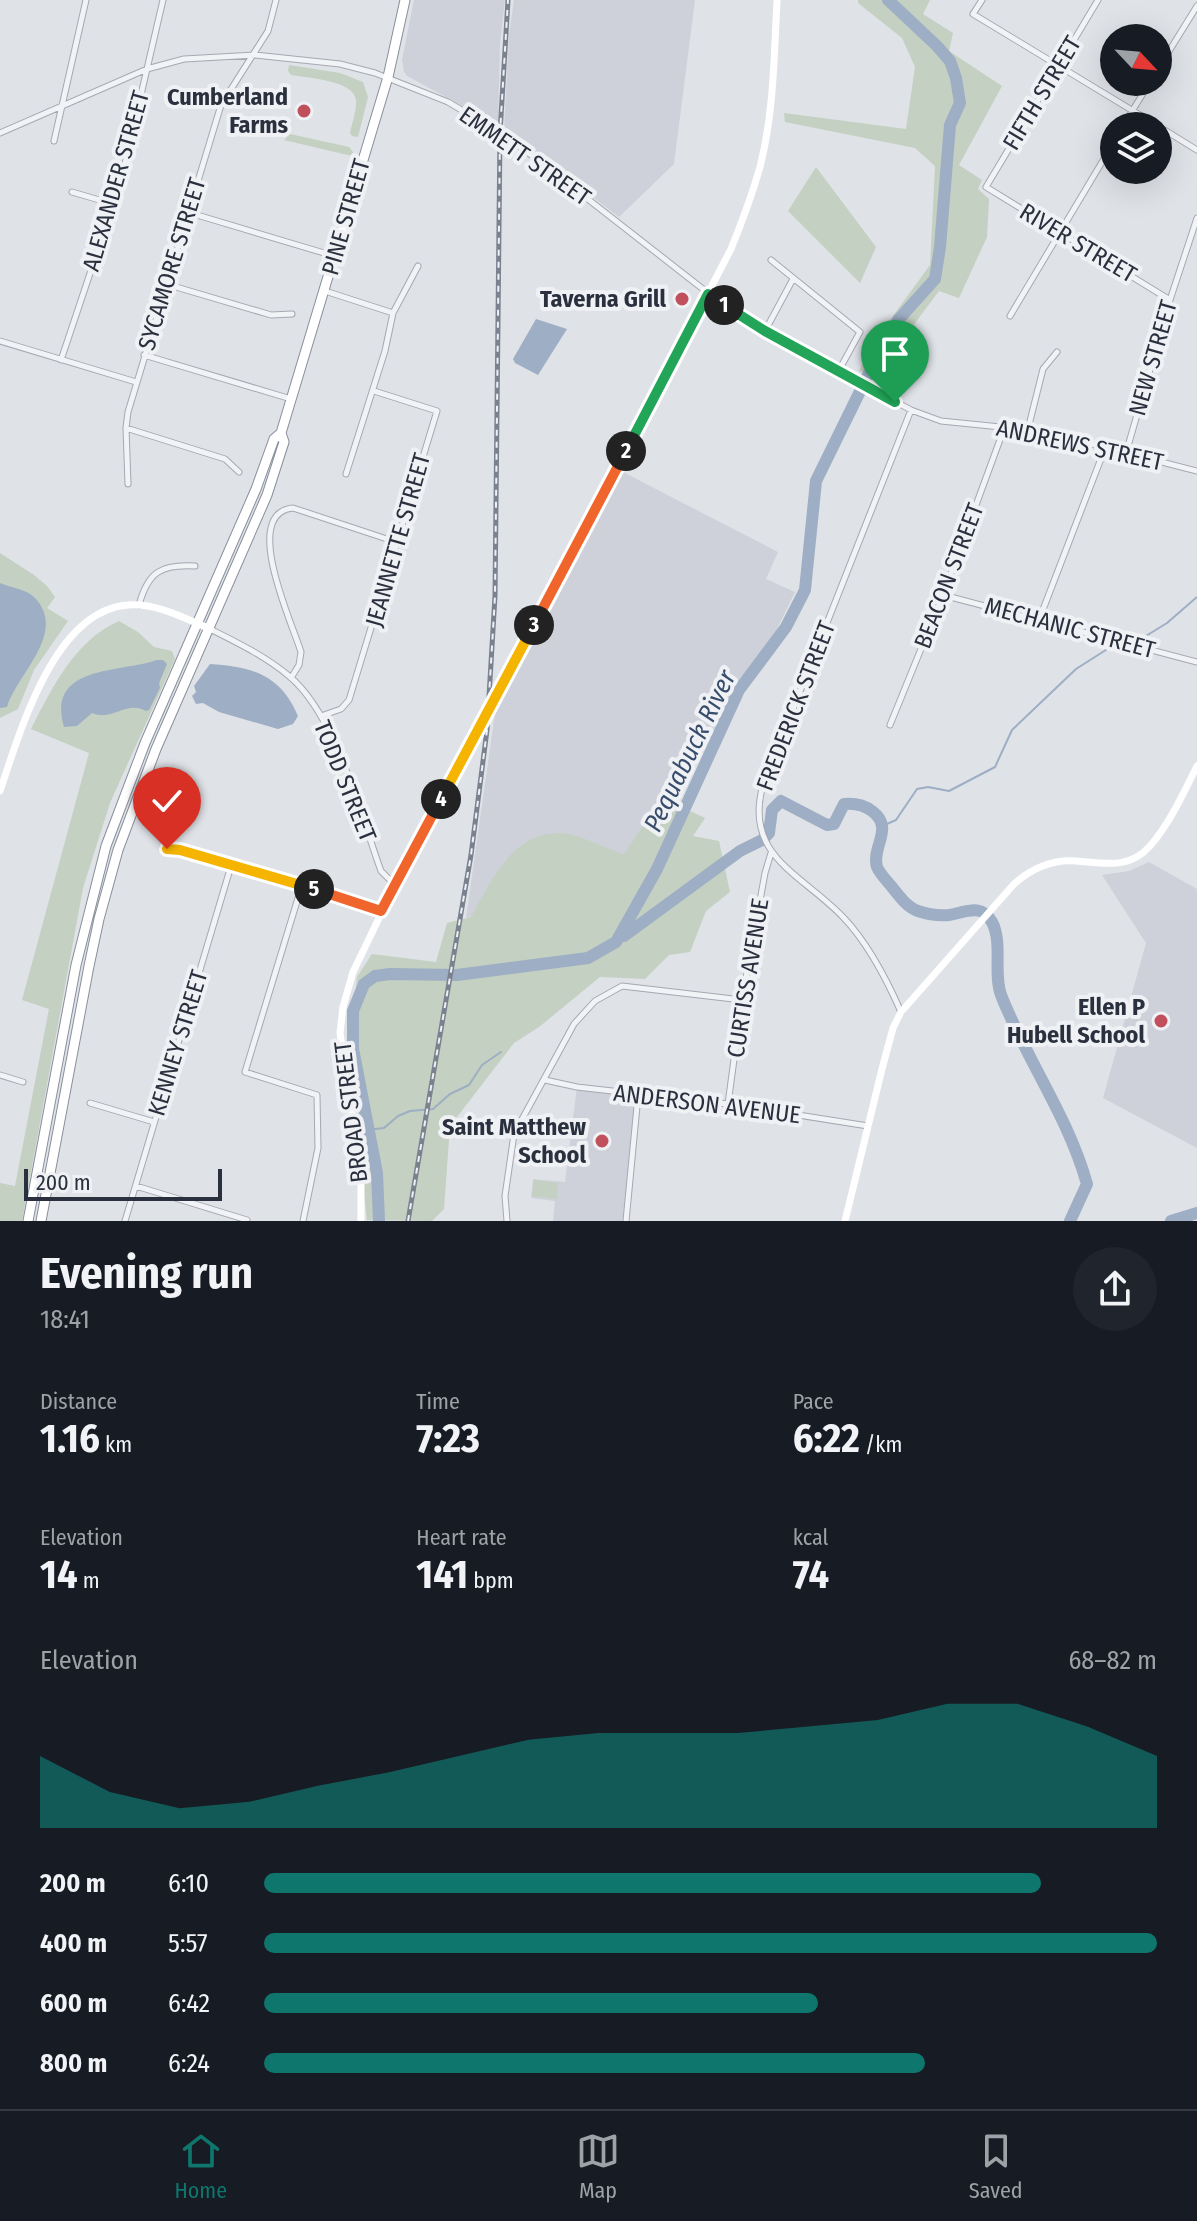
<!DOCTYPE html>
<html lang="en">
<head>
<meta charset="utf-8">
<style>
	:root { --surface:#171b24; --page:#20242c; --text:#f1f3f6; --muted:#9ea1a6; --line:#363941; --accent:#0f766e }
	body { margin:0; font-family:"Fira Sans Condensed",sans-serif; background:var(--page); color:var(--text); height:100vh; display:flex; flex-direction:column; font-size:30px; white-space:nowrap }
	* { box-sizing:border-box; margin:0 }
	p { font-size:26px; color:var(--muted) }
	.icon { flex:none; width:44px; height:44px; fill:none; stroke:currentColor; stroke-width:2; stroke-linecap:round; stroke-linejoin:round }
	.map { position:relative; height:1221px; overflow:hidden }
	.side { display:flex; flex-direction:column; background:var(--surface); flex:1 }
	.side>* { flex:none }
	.needle { width:52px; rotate:116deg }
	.buttons { position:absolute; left:1100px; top:24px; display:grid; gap:16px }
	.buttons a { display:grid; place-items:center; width:72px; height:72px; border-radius:50%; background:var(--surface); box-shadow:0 8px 32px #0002; font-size:40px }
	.scale { position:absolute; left:24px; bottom:20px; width:198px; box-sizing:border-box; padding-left:8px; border:4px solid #2a303d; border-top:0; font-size:22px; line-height:28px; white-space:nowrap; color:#2a303d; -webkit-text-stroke:6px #eff1f5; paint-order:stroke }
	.pin { position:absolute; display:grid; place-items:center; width:68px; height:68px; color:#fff; margin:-82px -34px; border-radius:50% 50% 50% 0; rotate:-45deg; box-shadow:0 0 8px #0007 }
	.pin .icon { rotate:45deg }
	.km { position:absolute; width:40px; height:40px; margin:-20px; border-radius:50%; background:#222; color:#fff; font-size:22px; line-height:40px; text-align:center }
	.round { display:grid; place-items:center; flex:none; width:84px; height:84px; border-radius:42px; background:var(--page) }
	.overview { display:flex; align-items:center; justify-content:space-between; height:136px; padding:0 40px }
	h1 { font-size:44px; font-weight:700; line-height:60px }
	.stats { display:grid; grid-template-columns:repeat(3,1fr); gap:12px; height:136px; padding:8px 40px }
	.stats div { display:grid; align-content:center }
	.stats b { font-size:40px; font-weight:700 }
	.stats small { font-size:22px; font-weight:400 }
	.stats p { font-size:22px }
	.chart { height:224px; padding:16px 40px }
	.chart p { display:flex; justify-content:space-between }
	.chart svg { width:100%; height:144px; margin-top:8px; fill:var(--accent); opacity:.7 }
	ul { padding:0 40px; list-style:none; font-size:26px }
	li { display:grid; grid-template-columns:128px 96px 1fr; align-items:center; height:60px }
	li i { height:20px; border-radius:10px; background:var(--accent) }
	.dock { display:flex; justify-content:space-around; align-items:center; height:112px; border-top:2px solid var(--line); background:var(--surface); font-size:22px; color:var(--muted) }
	.dock a { display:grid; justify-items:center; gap:4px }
	.dock .active { color:var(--accent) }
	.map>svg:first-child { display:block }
	.built { fill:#ced1d9 }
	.green { fill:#c4d0c1 }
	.water { fill:#9eaec4 }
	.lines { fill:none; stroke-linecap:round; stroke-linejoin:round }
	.stream { stroke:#9eaec4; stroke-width:2 }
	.river { stroke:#9eaec4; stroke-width:12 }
	.street-casing { stroke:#a5a9b1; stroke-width:7 }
	.highway-casing { stroke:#888f9c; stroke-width:11 }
	.street { stroke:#f2f3f6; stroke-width:5 }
	.secondary { stroke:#fff; stroke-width:7 }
	.highway { stroke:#fff; stroke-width:9 }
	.rail-casing { stroke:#7a818f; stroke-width:5 }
	.rail { stroke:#eff1f5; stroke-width:2; stroke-dasharray:6; stroke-linecap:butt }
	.split-1-casing { stroke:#fff; stroke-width:16 }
	.split-2-casing { stroke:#fff; stroke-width:16 }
	.split-3-casing { stroke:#fff; stroke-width:16 }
	.split-4-casing { stroke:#fff; stroke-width:16 }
	.split-5-casing { stroke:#fff; stroke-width:16 }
	.split-6-casing { stroke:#fff; stroke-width:16 }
	.split-1 { stroke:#22a559; stroke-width:10 }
	.split-2 { stroke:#22a559; stroke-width:10 }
	.split-3 { stroke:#f0652b; stroke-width:10 }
	.split-4 { stroke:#f5b400; stroke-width:10 }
	.split-5 { stroke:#f0652b; stroke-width:10 }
	.split-6 { stroke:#f5b400; stroke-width:10 }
	.poi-dot { fill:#c0515c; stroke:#eff1f5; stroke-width:3 }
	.labels { text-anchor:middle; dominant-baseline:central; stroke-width:8; stroke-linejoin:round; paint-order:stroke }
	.street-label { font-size:24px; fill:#2a303d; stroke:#eff1f5 }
	.poi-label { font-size:24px; font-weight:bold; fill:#2a303d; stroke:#eff1f5; text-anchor:end }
	.water-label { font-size:26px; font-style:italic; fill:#384d6c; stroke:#eff1f5 }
</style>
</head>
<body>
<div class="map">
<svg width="1197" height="1221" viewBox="0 0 1197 1221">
	<rect width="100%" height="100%" fill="#dfe2e7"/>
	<path class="built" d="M414,0H505L500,44L498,125L407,76L404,72L402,60Z
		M514,0H695L674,164L619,217L504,130L509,35Z
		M621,471L778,552L766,579L795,592L773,637L738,681L708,741L662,798L624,855L561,833L471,917L466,918L495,713Z
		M1149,862L1197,889V1148L1103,1098L1146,943L1102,875L1129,871Z
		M577,1087L638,1096L626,1221H553L555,1201L531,1198L533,1179L565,1182Z"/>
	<path class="green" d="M858,0H930L923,14L953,33L949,51L1002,86L959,165L982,180L978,189L989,199L987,237L959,298L939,291L876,375L859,371L871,346L930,265L935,166L915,148L785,122L784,113L906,129L915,67L902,38L858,3Z
		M289,65L340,73L363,82L368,97L358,137L352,136L350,133C352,123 357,110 356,100C354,80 307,78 291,75L288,71Z
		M290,134L349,147L353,152L352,156L284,140Z
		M816,167L876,247L860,283L788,211Z
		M0,553L34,575L47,586L55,597L47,608L68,621L34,670L18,709L0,718Z
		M119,621L138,632L154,647L172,651L175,659L110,803L83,888L22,1221H0V1183L15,1186L49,1009L22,1000L89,753L31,729C52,688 75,640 119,621Z
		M662,798L705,818L693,836L719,841L730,892L706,911L690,952L669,955L645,979L600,977L539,1027L514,1043L450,1126L444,1209L432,1221L367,1220L349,1067L357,977L372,954L436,962L447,923L471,917C492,881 511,833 560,833C576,833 607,849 624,854Z
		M534,1180L558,1183L557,1199L532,1196Z"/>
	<path class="water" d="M536,319L567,329L538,375L515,363L513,359Z
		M0,583C10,587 28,590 35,598C68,633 16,675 7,707L0,708Z
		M157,660H163L167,664L159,683L160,688L149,710L146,711C126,700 112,722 92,713L77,726L64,727C46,665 119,673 157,660Z
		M210,664C252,667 280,674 298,716L293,724L278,729L219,712L203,703L196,704L192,696L196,692L194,686Z"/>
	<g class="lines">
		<path class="stream" d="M1141,639L1167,623L1197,597
			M882,826L896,820L917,789L928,787L949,791L995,767L1012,730L1076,669L1109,648
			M367,1130L384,1128L398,1116L410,1111L433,1109L450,1094L469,1085L482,1065L501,1052"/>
		<path class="river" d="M624,936L740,851L762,840L769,833L772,810L781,801L827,825L834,824L844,804C854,803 864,805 872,811C895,828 871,847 877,867C880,874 887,881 892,887C899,896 907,907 918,911C927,914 939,916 949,915C964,913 981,902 992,922C1003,943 993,973 1001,995C1026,1059 1068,1116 1087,1184L1070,1221
			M379,1221L377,1173L353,1049V1011L364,984L375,976L390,974L457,975L588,958L616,942L657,869L739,690L786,627L805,590L816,481L869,373L899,319L935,279L940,247L950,125L960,103L956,78L950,61L937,46L888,0
			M1171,1221L1197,1213"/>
		<g class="street-casing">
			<path id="street" d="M982,0L973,14L1158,126
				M1098,0L986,187L1170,300
				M1158,69L1197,6
				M1123,126L1150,82
				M1158,126L1197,150
				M0,133L147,69L184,59L255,55L340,64L375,73L448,102L492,128L534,157L717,300L765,331L911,410L941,421L1041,431L1197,471
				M54,141L86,0
				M72,192L113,204
				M187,212L334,256
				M771,260L860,332L838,372
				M166,284L271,315L292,314
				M325,291L393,313
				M1010,316L1114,142
				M765,331L793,279
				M0,341L136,382
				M144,355L291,399
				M61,360L121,181L163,0
				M126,428L225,459L239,472
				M1028,429L1043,369L1057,352
				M1126,453L1170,300L1197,218
				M346,474L385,351L393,313L418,266
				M128,484L126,428L128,412L221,105L268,31L276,0
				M943,595L1197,662
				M139,605C148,572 161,564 195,566
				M1039,620L1102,456L1100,447
				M210,629C238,643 265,656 289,676C336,715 360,813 381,871L395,885
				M291,678L299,665L301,652C293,625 240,513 293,508L396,542
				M321,716L341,709L349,700L437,411L374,391
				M890,725L943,595L1005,426
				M167,849L180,850L381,911
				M302,885L245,1072L317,1095L318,1148L303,1221
				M901,1012C887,980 867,942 843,917C802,874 743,856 763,785L911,410
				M0,1075L23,1082
				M545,1080L577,1087L728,1104L868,1126
				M90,1103L154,1122
				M728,1104L742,1000L765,873L771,853
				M136,1186L247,1220
				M125,1221L231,866
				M507,1221L505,1196L514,1134L574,1024L595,1001L622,986L742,1000
				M626,1221L638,1096"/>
		</g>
		<g class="highway-casing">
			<path id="highway" d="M28,1221L76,965L106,846L145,743L256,489L274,439L281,433L388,77L405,0
				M41,1221L89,966L99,919L118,850L156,749L267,495L284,442L281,433"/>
		</g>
		<use href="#street" class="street"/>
		<path class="secondary" d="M0,791C20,732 54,610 128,605C157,603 184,618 210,629
			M361,1221V1178L340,1033L343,1007L353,972L395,885L566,566L731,249C742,222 752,195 760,167C774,112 774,56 777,0
			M845,1221L882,1069L893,1028L901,1012L1014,884C1031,869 1052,859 1076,861C1103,863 1129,870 1150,846C1170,823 1184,792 1197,766"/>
		<use href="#highway" class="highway"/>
		<g class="rail-casing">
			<path id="rail" d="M408,1221L471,855L487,730L495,596L500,133L508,0"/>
		</g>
		<use href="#rail" class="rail"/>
	</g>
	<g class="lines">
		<g class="split-1-casing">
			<path id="split-1" d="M724,305L765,331L895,402"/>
		</g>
		<g class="split-2-casing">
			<path id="split-2" d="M626,451L708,294L724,305"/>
		</g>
		<g class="split-3-casing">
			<path id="split-3" d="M534,625L626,451"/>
		</g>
		<g class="split-4-casing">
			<path id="split-4" d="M441,799L534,625"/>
		</g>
		<g class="split-5-casing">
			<path id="split-5" d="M314,889L381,911L441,799"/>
		</g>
		<g class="split-6-casing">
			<path id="split-6" d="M167,849L180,850L314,889"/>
		</g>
		<use href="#split-1" class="split-1"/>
		<use href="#split-2" class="split-2"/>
		<use href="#split-3" class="split-3"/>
		<use href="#split-4" class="split-4"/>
		<use href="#split-5" class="split-5"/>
		<use href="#split-6" class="split-6"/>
	</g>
	<g class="poi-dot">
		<circle cx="304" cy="111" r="8"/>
		<circle cx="682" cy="299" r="8"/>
		<circle cx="1161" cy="1021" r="8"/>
		<circle cx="602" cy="1141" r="8"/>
	</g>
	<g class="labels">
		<g class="street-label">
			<text transform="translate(1042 93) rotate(-59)">FIFTH STREET</text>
			<text transform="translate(525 156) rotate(35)">EMMETT STREET</text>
			<text transform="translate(116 181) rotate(-74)">ALEXANDER STREET</text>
			<text transform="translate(346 217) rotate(-74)">PINE STREET</text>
			<text transform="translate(1078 243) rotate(31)">RIVER STREET</text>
			<text transform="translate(172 264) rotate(-73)">SYCAMORE STREET</text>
			<text transform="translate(1153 358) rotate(-74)">NEW STREET</text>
			<text transform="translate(1080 445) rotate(12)">ANDREWS STREET</text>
			<text transform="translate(398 540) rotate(-74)">JEANNETTE STREET</text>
			<text transform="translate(949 576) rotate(-69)">BEACON STREET</text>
			<text transform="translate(1070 628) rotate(15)">MECHANIC STREET</text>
			<text transform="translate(796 706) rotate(-69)">FREDERICK STREET</text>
			<text transform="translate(345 781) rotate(68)">TODD STREET</text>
			<text transform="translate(748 978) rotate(-81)">CURTISS AVENUE</text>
			<text transform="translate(178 1043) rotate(-73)">KENNEY STREET</text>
			<text transform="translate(707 1104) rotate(7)">ANDERSON AVENUE</text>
			<text transform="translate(351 1112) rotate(-97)">BROAD STREET</text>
		</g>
		<g class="poi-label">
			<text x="288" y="97">Cumberland<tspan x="288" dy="28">Farms</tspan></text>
			<text x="666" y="299">Taverna Grill</text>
			<text x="1145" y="1007">Ellen P<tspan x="1145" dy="28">Hubell School</tspan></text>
			<text x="586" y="1127">Saint Matthew<tspan x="586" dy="28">School</tspan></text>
		</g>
		<g class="water-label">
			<text transform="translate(690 751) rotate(-64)">Pequabuck River</text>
		</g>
	</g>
</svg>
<div class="buttons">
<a><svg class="needle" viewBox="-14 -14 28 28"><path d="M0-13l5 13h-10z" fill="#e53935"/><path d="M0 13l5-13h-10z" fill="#9ea1a6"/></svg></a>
<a><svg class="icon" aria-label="layers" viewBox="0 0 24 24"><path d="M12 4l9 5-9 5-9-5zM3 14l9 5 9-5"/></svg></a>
</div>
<div class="scale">200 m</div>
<div class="pin" style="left:895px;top:402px;background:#1e9e55"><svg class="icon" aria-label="arrive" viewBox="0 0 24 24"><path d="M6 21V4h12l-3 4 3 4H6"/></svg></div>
<div class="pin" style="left:167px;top:849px;background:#d93025"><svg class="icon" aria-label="check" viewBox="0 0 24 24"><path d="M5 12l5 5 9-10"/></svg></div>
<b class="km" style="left:724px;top:305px">1</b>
<b class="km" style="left:626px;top:451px">2</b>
<b class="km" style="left:534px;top:625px">3</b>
<b class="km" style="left:441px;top:799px">4</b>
<b class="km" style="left:314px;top:889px">5</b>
</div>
<section class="side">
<div class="overview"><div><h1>Evening run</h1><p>18:41</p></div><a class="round"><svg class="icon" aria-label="share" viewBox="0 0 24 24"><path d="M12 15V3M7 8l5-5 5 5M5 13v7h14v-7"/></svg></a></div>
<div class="stats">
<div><p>Distance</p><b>1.16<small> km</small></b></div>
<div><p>Time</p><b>7:23</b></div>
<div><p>Pace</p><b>6:22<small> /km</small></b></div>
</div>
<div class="stats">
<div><p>Elevation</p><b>14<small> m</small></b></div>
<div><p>Heart rate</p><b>141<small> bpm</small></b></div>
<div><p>kcal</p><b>74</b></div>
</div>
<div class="chart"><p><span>Elevation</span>68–82 m</p>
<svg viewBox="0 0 160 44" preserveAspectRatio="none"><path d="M0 44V22L10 33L20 38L30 36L40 31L50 27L60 22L70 17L80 15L90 15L100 15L110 13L120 11L130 6L140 6L150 13L160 22V44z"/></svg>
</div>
<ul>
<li><b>200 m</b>6:10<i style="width:87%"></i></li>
<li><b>400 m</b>5:57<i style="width:100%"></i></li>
<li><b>600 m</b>6:42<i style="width:62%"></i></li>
<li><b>800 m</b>6:24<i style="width:74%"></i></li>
</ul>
</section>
<nav class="dock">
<a class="active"><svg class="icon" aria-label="home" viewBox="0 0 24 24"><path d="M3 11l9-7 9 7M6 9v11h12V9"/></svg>Home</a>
<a><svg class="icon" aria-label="map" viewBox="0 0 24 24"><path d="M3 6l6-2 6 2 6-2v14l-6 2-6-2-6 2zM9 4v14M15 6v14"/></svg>Map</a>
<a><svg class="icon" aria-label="saved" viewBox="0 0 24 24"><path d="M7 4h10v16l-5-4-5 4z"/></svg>Saved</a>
</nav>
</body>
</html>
